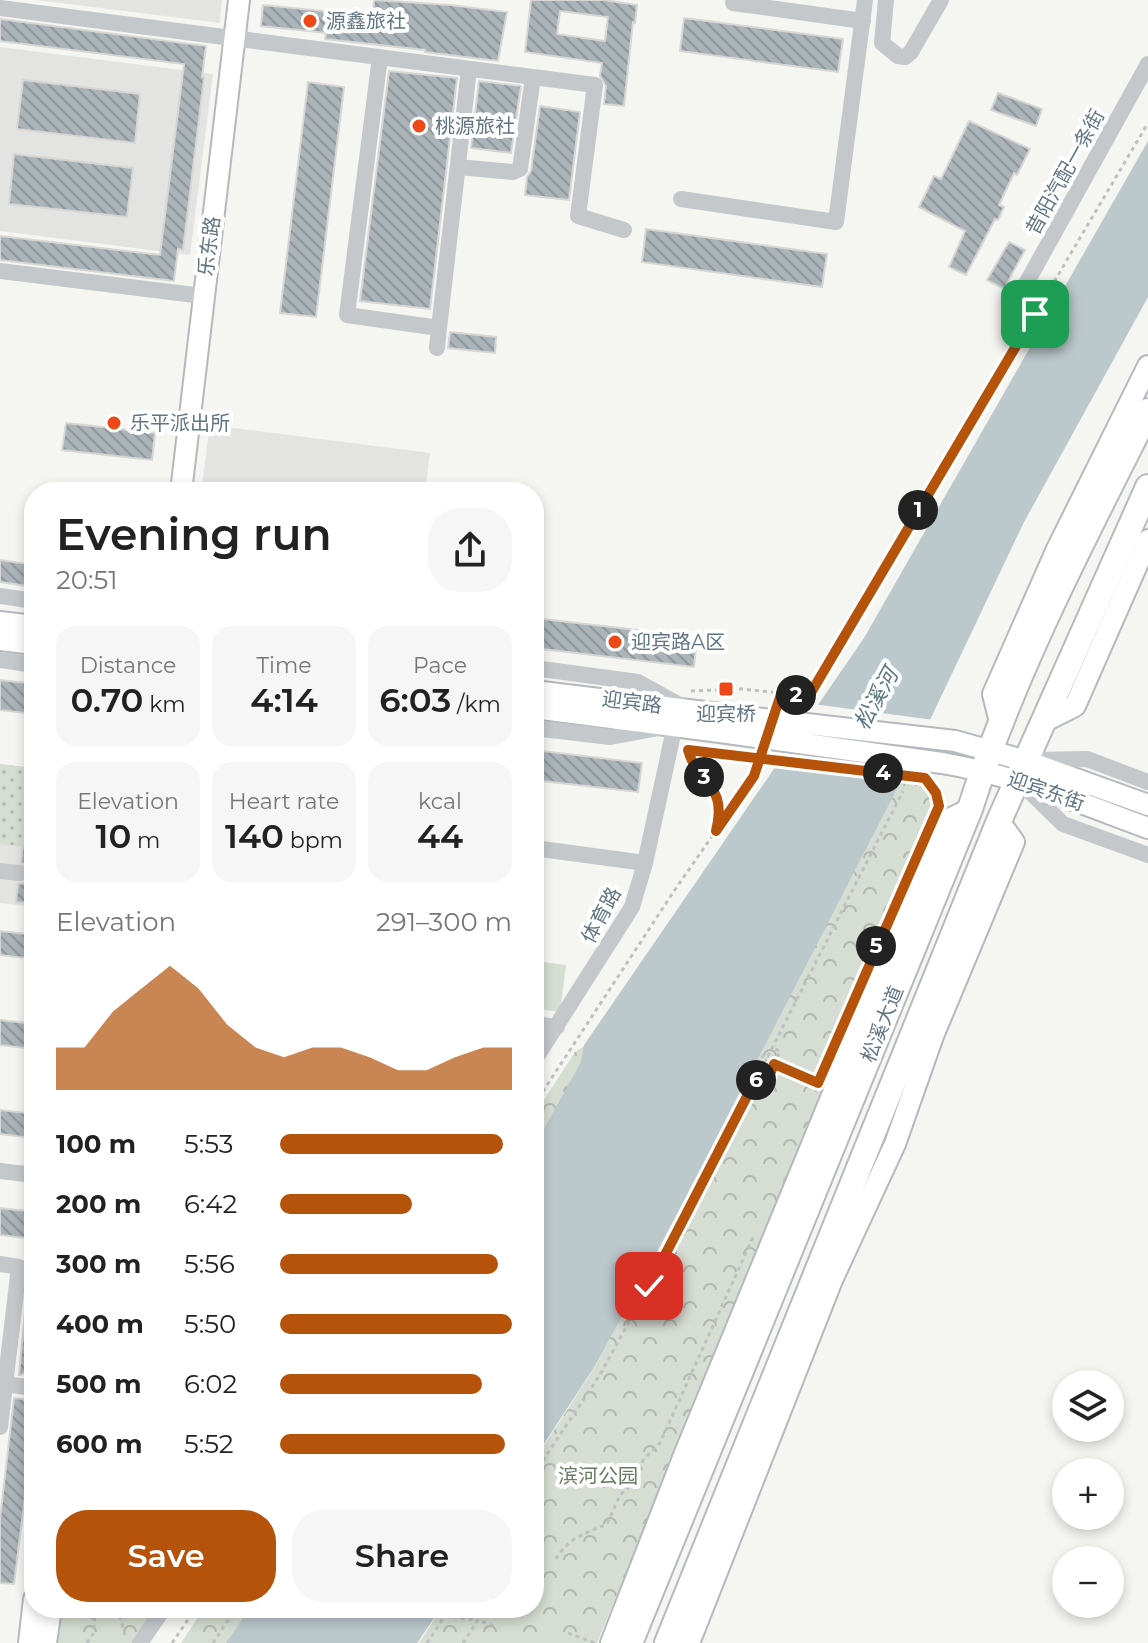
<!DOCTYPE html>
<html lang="en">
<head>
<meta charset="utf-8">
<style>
	:root { --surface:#fff; --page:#f6f6f6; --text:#222; --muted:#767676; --accent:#b45309 }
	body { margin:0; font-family:Montserrat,"Noto Sans SC",sans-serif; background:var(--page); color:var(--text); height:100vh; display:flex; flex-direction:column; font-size:30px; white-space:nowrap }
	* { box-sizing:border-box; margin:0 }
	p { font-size:26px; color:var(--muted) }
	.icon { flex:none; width:44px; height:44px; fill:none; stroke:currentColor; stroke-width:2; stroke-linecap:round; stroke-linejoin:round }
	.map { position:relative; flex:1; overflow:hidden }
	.side { position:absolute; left:24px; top:482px; width:520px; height:1136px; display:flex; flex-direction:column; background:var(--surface); border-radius:32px; box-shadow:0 4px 12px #0003 }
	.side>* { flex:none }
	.tools { position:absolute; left:1052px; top:1370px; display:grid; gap:16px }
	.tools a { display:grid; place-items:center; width:72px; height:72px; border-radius:50%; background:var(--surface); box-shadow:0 4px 12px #0003; font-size:40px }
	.pin { position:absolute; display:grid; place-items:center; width:68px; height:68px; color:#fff; margin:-34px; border-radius:16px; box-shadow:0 4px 12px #0006 }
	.km { position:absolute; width:40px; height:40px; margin:-20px; border-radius:50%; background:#222; color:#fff; font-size:22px; line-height:40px; text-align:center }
	.round { display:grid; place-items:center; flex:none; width:84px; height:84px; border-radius:32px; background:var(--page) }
	.summary { display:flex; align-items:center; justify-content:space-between; height:136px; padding:0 32px }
	h1 { font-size:44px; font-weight:600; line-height:60px }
	.stats { display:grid; grid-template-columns:repeat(3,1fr); gap:12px; height:136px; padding:8px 32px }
	.stats div { display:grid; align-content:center; border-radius:20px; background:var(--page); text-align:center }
	.stats b { font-size:34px; font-weight:600 }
	.stats small { font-size:22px; font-weight:400 }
	.stats p { font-size:22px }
	.chart { height:224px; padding:16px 32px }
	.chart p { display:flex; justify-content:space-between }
	.chart svg { width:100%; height:144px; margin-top:8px; fill:var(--accent); opacity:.7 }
	.button { display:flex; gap:16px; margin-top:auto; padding:16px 32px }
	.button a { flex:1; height:92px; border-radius:32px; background:var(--accent); color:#fff; font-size:32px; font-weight:600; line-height:92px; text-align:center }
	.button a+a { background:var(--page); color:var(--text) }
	ul { padding:0 32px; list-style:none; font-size:26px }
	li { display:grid; grid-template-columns:128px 96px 1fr; align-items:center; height:60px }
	li i { height:20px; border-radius:10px; background:var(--accent) }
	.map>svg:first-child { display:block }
	.built { fill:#e3e4e2 }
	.park { fill:url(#park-crowns) }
	.garden { fill:url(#garden-dots) }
	.pitch { fill:#d6ddd2 }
	.water { fill:#bbc8cc }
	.pier { fill:#f5f5f1 }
	.building { fill:url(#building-back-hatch); stroke:#d6d6d4; stroke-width:2; fill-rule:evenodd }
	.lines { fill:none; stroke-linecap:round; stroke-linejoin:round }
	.major-casing { stroke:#b5b9bd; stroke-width:24 }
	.highway-casing { stroke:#b6babd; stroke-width:28 }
	.path { stroke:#bec0c2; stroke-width:3; stroke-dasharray:4 4; stroke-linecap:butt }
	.minor { stroke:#c4c8cb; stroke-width:16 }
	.major { stroke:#fff; stroke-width:20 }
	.highway { stroke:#fff; stroke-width:24 }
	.major-bridge-casing { stroke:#b5b9bd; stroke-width:24; stroke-linecap:butt }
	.path-bridge { stroke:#bec0c2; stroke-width:3; stroke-dasharray:4 4; stroke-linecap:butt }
	.major-bridge { stroke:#fff; stroke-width:20 }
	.route-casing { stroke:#fff; stroke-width:16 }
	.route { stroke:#b45309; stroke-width:10 }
	.poi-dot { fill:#ee4718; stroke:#fff; stroke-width:3 }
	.labels { text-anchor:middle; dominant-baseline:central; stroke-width:8; stroke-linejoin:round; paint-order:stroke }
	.poi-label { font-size:20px; fill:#627584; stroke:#fff; text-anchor:start }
	.street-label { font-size:20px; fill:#627584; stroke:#fff }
	.park-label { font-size:20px; fill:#677b61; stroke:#fff }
	.water-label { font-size:22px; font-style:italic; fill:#5e7881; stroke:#fff }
</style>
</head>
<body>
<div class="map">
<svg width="1148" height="1643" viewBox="0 0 1148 1643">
	<defs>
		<pattern id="park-crowns" width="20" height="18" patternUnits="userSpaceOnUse" patternTransform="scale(2)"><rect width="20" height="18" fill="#d6ddd2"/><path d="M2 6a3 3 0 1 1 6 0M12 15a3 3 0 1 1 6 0" fill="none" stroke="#b1b8b0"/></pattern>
		<pattern id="garden-dots" width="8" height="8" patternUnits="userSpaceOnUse" patternTransform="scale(2)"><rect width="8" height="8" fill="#d6ddd2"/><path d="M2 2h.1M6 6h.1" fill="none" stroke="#b1b8b0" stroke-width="1.8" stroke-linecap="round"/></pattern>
		<pattern id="building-back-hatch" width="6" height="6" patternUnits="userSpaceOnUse" patternTransform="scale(2)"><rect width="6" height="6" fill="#abb4b9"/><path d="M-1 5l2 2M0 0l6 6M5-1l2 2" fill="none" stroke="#8f979c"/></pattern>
	</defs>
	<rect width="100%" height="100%" fill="#f5f5f1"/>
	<path class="built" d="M37,0H222L220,23Z
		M0,47L213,74L190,255L0,231Z
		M210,425L430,453L425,492H201Z
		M0,764L34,768V907L0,903Z"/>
	<path class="park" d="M898,781L924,785L943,814L865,993L597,1643H419L442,1608H534V1461L595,1367Z
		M589,1043L585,1065L534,1160V1115L575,1052Z
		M60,1608H159L135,1643H56Z
		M204,1608H261L238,1643H181Z"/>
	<path class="garden" d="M0,764L34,768V848L0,844Z"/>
	<path class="pitch" d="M534,961L566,965L560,1012L534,1008Z"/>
	<path class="water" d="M1148,141V297L1023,524L901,781L695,1181L595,1366L534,1459V1147L581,1062L584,1045L864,638Z
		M250,1608H441L417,1643H226Z"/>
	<path class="pier" d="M813,704L934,720L906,781L772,763Z"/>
	<path class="building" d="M374,0L450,5L507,12L498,61L425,52V50L325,39L326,33L261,26L263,5L373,16Z
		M531,0H604L637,5L635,23L633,22L624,106L604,104L606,86L600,76L602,63L525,52ZM560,11L608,17L605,41L557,34Z
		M684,18L843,39L838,72L680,51Z
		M0,19L206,46L202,77L204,78L183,250L178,249L174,281L0,260V236L160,255L184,64L0,41Z
		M389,71L457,78L430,309L360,301Z
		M23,80L140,94L135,143L17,129Z
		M479,81L521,86L511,153L471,148Z
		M308,82L344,87L316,317L280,313Z
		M998,93L1042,109L1036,126L991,110Z
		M540,106L580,112L569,200L525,195L527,177L531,171Z
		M969,121L1030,149L1017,175L1014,173L999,205L1004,207L998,220L995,219L966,275L949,267L965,231L919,207L934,176L941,179Z
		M14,154L133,168L127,217L9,204Z
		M646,229L827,254L822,287L642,262Z
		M1009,242L1025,250L1004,289L987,280Z
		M450,332L496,337L495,353L448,348Z
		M66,423L155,433L152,460L62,450Z
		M0,560L34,565V587L0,582Z
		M534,618L697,637L694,667L534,648Z
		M0,680L34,684V714L0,710Z
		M534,750L642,763L638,792L534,780Z
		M23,846L34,848L32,903L16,902L18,884L25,883L31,875L30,868L21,862Z
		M0,931L34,935V959L0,955Z
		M0,1020L34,1024V1049L0,1045Z
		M0,1110L34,1114L32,1138L0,1134Z
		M0,1208L34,1212V1239L0,1235Z
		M27,1291L34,1292V1368L21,1375H19Z
		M14,1398L23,1399L30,1406L34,1414V1425L14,1584L0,1583V1519Z"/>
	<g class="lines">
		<g class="major-casing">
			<path id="major" d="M181,492L239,0
				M0,622L34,626
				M0,640L34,644
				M534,691L729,715
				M534,708L720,732
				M1000,722L993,694L1057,549L1148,366
				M1043,722L1075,706L1148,540
				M955,741L1026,761L1148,805
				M942,763C1014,775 1080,803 1148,828
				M29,1643L34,1599
				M46,1643L51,1608
				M611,1643L685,1453L945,821L970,809
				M689,1643L832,1280L895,1144L933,1036L1014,842L999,821"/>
		</g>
		<g class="highway-casing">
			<path id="highway" d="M630,1643L970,809C1014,671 1083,540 1148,411
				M667,1643L999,821L1148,487"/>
		</g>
		<path class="path" d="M691,691L742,689L809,696L1148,123
			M683,757C706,775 725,796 717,827
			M691,762L688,750L708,752
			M925,778L936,793L939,805
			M765,1060L818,1083
			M759,1073L769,1077L780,1051L772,1048
			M534,1105L674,891L754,776L760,757
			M534,1474L601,1373L696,1199L762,1068L758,1066L764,1054L768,1056L903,791
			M556,1559C568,1538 586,1533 607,1524L620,1495L639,1477L643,1460L660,1443L754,1235
			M91,1608L93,1620
			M118,1608L125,1635
			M445,1616L477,1620
			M568,1633L595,1643
			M87,1643L93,1634L95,1616L102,1608
			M172,1643L196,1608
			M213,1643L236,1608
			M427,1643L450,1608
			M463,1643L478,1620L494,1626"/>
		<path class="minor" d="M886,0L882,43L898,56L905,57L911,52L941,0
			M733,3L863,21
			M0,8L595,85L578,216L624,230
			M380,57L347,315L439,328L437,348
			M458,167L513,172L520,169L533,77
			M681,199L836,222L865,0
			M0,271L203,296
			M1017,300L1148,64
			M439,328L469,69
			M0,596L34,601
			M0,660L34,665
			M534,668L638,682L685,708
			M534,728L610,737L675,725L645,863L632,907L534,1061
			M1034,760L1087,759L1148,782
			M1022,784L1063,824L1148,855
			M534,848L645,863
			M0,871L20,873
			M534,1024L557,1027
			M0,1171L34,1175
			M0,1264L19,1267L0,1427
			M5,1384L34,1388
			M140,1643L164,1608"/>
		<use href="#major" class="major"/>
		<use href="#highway" class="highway"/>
		<g class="major-bridge-casing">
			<path id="major-bridge" d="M729,715L955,741
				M720,732L942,763"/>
		</g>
		<path class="path-bridge" d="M708,752L845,769"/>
		<use href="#major-bridge" class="major-bridge"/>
	</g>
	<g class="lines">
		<g class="route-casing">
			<path id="route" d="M649,1286L759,1073L769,1077L774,1064L818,1083L939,806L936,793L925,778C846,769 767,759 688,750C698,786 728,783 716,831L754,776L781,694L809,696L1035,314"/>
		</g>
		<use href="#route" class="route"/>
	</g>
	<g class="poi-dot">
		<circle cx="310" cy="21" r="8"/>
		<circle cx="419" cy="126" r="8"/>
		<circle cx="114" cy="423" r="8"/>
		<circle cx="615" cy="642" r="8"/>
		<rect x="718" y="681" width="16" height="16" rx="4"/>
	</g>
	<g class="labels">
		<g class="poi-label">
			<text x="326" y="21">源鑫旅社</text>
			<text x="435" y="126">桃源旅社</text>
			<text x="130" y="423">乐平派出所</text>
			<text x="631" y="642">迎宾路A区</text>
			<text x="726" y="714" text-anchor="middle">迎宾桥</text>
		</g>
		<g class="street-label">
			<text transform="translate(1065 172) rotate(-61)">昔阳汽配一条街</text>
			<text transform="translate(209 246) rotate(-83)">乐东路</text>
			<text transform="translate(632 702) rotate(7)">迎宾路</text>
			<text transform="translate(1046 791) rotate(19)">迎宾东街</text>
			<text transform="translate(601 915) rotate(-62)">体育路</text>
			<text transform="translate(882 1024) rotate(-68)">松溪大道</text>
		</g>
		<g class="park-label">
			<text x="598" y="1476">滨河公园</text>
		</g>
		<g class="water-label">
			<text transform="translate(876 699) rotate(-61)">松溪河</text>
		</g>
	</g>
</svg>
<div class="tools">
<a><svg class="icon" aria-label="layers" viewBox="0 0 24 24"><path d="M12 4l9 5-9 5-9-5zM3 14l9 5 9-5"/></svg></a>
<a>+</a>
<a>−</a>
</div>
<div class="pin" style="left:1035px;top:314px;background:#1e9e55"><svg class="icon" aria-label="arrive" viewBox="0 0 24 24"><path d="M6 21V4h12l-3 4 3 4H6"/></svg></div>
<div class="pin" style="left:649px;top:1286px;background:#d93025"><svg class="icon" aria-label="check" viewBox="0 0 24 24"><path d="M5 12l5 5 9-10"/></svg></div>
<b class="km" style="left:918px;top:510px">1</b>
<b class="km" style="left:796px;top:695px">2</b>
<b class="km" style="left:704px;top:777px">3</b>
<b class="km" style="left:883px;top:773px">4</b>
<b class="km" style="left:876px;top:946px">5</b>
<b class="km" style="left:756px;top:1080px">6</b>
<section class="side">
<div class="summary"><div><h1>Evening run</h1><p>20:51</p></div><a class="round"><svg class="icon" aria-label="share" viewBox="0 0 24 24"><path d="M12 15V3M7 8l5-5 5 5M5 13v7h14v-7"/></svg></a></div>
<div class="stats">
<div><p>Distance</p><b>0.70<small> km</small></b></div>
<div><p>Time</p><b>4:14</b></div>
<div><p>Pace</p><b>6:03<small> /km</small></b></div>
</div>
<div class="stats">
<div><p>Elevation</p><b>10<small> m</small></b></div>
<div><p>Heart rate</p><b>140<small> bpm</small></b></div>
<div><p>kcal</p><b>44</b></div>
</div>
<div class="chart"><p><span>Elevation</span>291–300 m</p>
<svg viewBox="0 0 160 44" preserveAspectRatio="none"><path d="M0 44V31L10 31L20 20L30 13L40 6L50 13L60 24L70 31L80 34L90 31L100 31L110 34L120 38L130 38L140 34L150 31L160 31V44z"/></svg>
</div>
<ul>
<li><b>100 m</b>5:53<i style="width:96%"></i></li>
<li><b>200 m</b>6:42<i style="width:57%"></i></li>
<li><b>300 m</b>5:56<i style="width:94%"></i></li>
<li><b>400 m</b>5:50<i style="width:100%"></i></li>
<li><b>500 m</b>6:02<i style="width:87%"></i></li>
<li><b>600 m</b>5:52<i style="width:97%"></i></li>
</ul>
<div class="button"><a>Save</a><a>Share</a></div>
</section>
</div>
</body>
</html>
